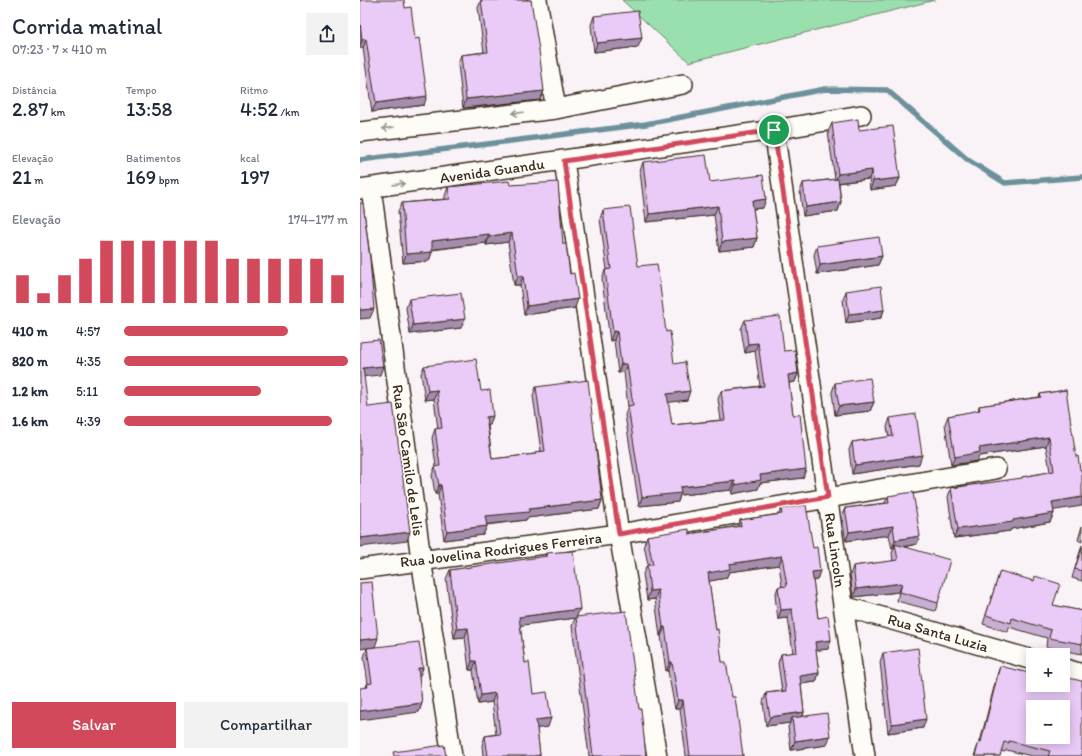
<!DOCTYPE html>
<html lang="pt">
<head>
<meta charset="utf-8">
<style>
	:root { --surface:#fff; --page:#f2f2f3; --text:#1f2937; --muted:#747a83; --accent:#d1495b }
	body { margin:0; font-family:Itim,sans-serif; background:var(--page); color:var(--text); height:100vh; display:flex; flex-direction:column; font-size:15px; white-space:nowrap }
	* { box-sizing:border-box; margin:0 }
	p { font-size:13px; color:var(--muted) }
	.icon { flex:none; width:22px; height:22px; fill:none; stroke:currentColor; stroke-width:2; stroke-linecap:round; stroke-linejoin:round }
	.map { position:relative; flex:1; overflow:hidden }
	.details { display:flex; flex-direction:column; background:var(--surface); width:360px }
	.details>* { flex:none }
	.tools { position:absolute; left:666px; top:648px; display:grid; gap:8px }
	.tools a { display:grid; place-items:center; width:44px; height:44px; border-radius:0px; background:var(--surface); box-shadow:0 2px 10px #0003; font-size:20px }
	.pin { position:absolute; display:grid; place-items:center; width:34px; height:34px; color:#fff; margin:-17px; border:2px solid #fff; border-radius:50%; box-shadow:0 1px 4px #0007 }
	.round { display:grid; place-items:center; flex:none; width:42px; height:42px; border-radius:0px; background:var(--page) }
	.overview { display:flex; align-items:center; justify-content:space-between; height:68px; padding:0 12px }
	h1 { font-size:22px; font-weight:600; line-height:30px }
	.figures { display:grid; grid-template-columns:repeat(3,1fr); gap:6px; height:68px; padding:4px 12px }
	.figures div { display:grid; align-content:center }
	.figures b { font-size:20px; font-weight:600 }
	.figures small { font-size:11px; font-weight:400 }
	.figures p { font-size:11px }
	.chart { height:112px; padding:8px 12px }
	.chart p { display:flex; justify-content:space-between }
	.chart svg { width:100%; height:72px; margin-top:4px; stroke:var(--accent); stroke-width:6 }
	.action { display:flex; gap:8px; margin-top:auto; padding:8px 12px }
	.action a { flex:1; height:46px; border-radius:0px; background:var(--accent); color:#fff; font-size:16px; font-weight:600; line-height:46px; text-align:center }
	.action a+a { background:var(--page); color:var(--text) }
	ul { padding:0 12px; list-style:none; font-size:13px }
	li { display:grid; grid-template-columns:64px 48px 1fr; align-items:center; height:30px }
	li i { height:10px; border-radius:5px; background:var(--accent) }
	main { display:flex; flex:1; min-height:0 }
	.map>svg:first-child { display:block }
	.green { fill:#99e0ae; stroke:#6a8566 }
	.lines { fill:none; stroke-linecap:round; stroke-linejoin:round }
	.stream { stroke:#6c919b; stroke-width:5.5 }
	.minor-casing { stroke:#3b2a1e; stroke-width:22 }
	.minor { stroke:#fdfcf7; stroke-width:19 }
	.wall { fill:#c9aed4; stroke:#3b2a1e }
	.shaded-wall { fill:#a48dad; stroke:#3b2a1e }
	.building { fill:#eacaf7; stroke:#3b2a1e; fill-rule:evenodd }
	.oneway { stroke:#9c938a }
	.route-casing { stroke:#fff; stroke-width:8 }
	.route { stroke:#d1495b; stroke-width:5 }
	.labels { text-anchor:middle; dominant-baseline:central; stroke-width:3; stroke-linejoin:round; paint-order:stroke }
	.street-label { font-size:15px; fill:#3b2a1e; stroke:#fdfcf7 }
</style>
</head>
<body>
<main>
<section class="details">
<div class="overview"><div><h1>Corrida matinal</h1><p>07:23 · 7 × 410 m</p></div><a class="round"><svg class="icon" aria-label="share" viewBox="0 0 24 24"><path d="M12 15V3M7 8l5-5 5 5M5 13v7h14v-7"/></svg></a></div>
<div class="figures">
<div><p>Distância</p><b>2.87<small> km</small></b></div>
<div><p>Tempo</p><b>13:58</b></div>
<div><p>Ritmo</p><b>4:52<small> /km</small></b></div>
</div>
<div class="figures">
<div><p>Elevação</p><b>21<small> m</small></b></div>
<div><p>Batimentos</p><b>169<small> bpm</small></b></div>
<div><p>kcal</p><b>197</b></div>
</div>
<div class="chart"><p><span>Elevação</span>174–177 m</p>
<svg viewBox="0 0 160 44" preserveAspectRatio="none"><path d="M5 44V27M15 44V38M25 44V27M35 44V17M45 44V6M55 44V6M65 44V6M75 44V6M85 44V6M95 44V6M105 44V17M115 44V17M125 44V17M135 44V17M145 44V17M155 44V27"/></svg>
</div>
<ul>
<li><b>410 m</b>4:57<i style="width:73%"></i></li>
<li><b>820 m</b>4:35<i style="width:100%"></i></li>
<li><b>1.2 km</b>5:11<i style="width:61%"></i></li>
<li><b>1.6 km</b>4:39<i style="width:93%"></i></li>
</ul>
<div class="action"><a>Salvar</a><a>Compartilhar</a></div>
</section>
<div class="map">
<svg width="722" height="756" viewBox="0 0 722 756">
	<rect width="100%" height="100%" fill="#f9f2f7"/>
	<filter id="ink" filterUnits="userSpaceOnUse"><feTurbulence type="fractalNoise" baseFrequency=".025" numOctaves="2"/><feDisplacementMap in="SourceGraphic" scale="8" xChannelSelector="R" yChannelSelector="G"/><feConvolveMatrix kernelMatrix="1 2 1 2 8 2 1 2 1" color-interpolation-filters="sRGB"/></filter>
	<g filter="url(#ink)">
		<path class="green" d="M262,0H575L329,62Z"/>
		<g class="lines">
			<path class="stream" d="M0,160L286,124L465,89L527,90L608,160L645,183L722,177"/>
			<g class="minor-casing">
				<path id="minor" d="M177,0L196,109
					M414,130L505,756
					M0,132L196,109L323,84
					M204,161L259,534L297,756
					M11,188L61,559L92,756
					M0,189L414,130L501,115
					M0,569L259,534L636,469
					M483,606L673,660
					M703,668L722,674"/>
			</g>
			<use href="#minor" class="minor"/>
		</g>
		<path class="wall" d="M0,0L45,8L64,105L12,112L3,48H0Z
			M121,0H171L180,100L103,108L98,64L101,55L124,52L118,8Z
			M234,16L278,47L234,52L231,25Z
			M472,123L499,130L540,178L536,186L510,190L509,179L479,183L481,202L478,211L443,216L440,192L443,183L475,179L468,132Z
			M283,162L350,182L403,208L393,209L397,238L394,247L359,251L354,215L286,222L280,171Z
			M150,185L203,244L215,308L164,315L160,285H154L148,242L126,245V243L72,250V252L69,261L43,263L38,211L42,203L85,199V196L88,187Z
			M243,210L278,266L306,332L314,364L327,400L308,402L312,425L361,420L358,399L361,391L400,386L395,351L385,353L381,329L385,320L424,351L438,373L435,382L429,383L433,415L443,478L400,483L398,489L372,494L371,490L320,495L318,502L279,506L265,415L268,407L264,372L258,373L254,340L250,341L242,279L245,270H247L240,219Z
			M457,246L522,256L518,265L457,274L454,255Z
			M486,291L524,310L521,318L486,323L483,300Z
			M49,299L101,328L50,334L46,308Z
			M64,366L121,391L130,425H128L132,459L175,454L176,452L181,451L173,396L176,387L242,500L239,509L167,518L166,520L126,525L127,526L123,535L84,540L78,494H75L72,475L75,467L76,466L72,438L75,429H78L74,399L65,400L61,374Z
			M475,383L514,402L510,411L475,415L472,392Z
			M706,390L693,510L694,513L690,522L651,529L650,531L594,538L588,497L591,488L661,479L662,477L690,472L686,446L619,456L617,461L591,465L585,424L588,416L618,411L619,406L679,397L680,394Z
			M530,418L559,464L492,474L489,450L492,442L529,437L527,427Z
			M528,496L557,544L545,547L578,603L575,611L537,601L539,592L493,597L490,575L493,566L533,561L532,553L534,548L532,549L529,535L486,541L482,517L485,508L525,503Z
			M421,509L457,580H453L458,618L468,649L456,650L459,673L456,682L441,684L444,712L443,716L467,745L431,750L428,727L430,723L406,726L403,702L406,693L422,691L418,663L421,654L433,653L428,618L418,619L415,596L418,587L422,586L419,565L369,572L366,578L349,581L356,630L362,662L372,697L383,756H326L320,709H315L308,671H306L301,636H300L295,599L287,600L283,574L287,565H288L284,545L287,536L329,534L378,526L380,520L419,514Z
			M722,526V542L718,540Z
			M722,545V581L712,578Z
			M186,553L217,617L286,756H229L212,626L215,618L160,625L165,663L173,694L188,727L177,728L180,756H123L122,745L125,736L136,734L132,702L118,704L113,670H109L105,637L94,638L86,579L90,570L185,557Z
			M640,571L693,605L722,611V654L686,647L687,638L649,627L648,632L623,624Z
			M7,648L63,668L59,677L62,703L59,712L6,687L7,684H8L4,657Z
			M523,653L563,728L528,733L520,662Z
			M640,666L722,756H672L646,750L645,752L641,751L640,756H614L619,742H620L637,675Z"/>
		<path class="shaded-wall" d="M282,38L278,47L234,52L237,43Z
			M6,39L3,48H0V46L2,40Z
			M184,91L180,100L103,108L106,99Z
			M67,96L64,105L12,112L16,103Z
			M512,170L509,179L475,183L478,174Z
			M540,178L536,186L510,190L513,181Z
			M406,199L403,208L389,209L392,201Z
			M481,202L478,211L443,216L446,207Z
			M358,206L354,215L286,222L289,214Z
			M152,233L148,242L126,245L130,236Z
			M129,234L126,243L68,250L72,241Z
			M397,238L394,247L359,251L362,242Z
			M72,252L69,261L43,263L46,254Z
			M522,256L518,265L457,274L460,265Z
			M158,276H163L160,285H154Z
			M218,299L215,308L164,315L167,306Z
			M14,309L10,318L0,319V310Z
			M524,310L521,318L486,323L489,314Z
			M105,319L101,328L50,334L53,325Z
			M257,331L254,340L250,341L253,332Z
			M398,343L395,351L385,353L388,344Z
			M261,364H267L264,372L258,373Z
			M23,366L20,375L0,377L3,368Z
			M438,373L435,382L425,383L428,375Z
			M77,390L74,399L65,400L68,391Z
			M330,391L327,400L304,403L307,394Z
			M514,402L510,411L475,415L479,406Z
			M133,416L130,425L123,426L126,417Z
			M689,437L686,446L619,456L617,461L591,465L595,457L619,448Z
			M562,455L559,464L492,474L495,465Z
			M446,469L443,478L400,483L398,489L372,494L375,485L400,475Z
			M375,481L371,490L320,495L318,502L279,506L282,497L320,487Z
			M79,485H81L78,494H75Z
			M722,497V506L689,511L692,502Z
			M242,500L239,509L167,518L166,520L122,525L125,516L169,509Z
			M694,513L690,522L651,529L650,531L594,538L598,529Z
			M127,526L123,535L84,540L87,531Z
			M533,526L529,535L486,541L489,532Z
			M50,532L47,541L0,547V538Z
			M560,536L557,544L536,548L535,544L534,548L532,549L535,540Z
			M422,556L419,565L369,572L366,578L345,582L348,573L369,564Z
			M460,571L457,580L448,581L452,572Z
			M542,583L539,592L493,597L496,589Z
			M298,590L295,599L287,600L290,591Z
			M220,609L216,618L156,626L159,617Z
			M432,609L428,618L418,619L421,610Z
			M303,627H305L301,636H300Z
			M108,628L105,637L94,638L97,629Z
			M18,638L15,647L0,649V640Z
			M471,640L468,649L452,651L455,642Z
			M112,661H116L113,670H109Z
			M310,662H312L308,671H306Z
			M58,668H63L59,677H54Z
			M459,673L456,682L437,684L440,676Z
			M135,693L132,702L118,704L121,695Z
			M318,700H323L320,709H315Z
			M62,703L59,712L0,720V711Z
			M444,712L441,721L432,718L430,723L406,726L410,717Z
			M191,718L188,727L172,729L176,720Z
			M566,719L563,728L528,733L532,724Z
			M470,736L467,745L431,750L435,741Z"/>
		<path class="building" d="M0,0H44L45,8L51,7L55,39L59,38L67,96L16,103L6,39L2,40L0,22Z
			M121,0H171L179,50L184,91L106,99L101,55L128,52Z
			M278,11L282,38L237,43L234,16Z
			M498,119L499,130L533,126L540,178L513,181L512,170L478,174L472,123Z
			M346,155L350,182L403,175L406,199L392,201L397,238L362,242L358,206L289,214L283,162Z
			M478,179L481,202L446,207L443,183Z
			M149,181L150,185L198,182L203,244H206L210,274L214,273L218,299L167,306L163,276H158L152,233L130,236L129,234L72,241V252L46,254L42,203L90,199L88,187Z
			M0,203H3L10,259L14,309L0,310Z
			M270,207L278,266L297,264L306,332L310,331L314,364L325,362L330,391L307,394L312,425L365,420L361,391L404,386L398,343L388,344L385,320L420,316L424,351L435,350L438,373L428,375L433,415L440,414L446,469L400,475L401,480L375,485V481L320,487L321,493L282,497L268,406L273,405L267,364H261L257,331L253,332L245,270L251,269L243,210Z
			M519,237L522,256L460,265L457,246Z
			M521,286L524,310L489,314L486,291Z
			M101,293L105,319L53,325L49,299Z
			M19,340L23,366L3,368L8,407L33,404L50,532L0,538V342Z
			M116,359L121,391L130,390L133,416L126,417L132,459L176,454V452L185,451L176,387L228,380L242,500L169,509V512L125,516L127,526L87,531L81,485H79L75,467L80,466L75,429L82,428L77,390L68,391L64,366Z
			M510,378L514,402L479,406L475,383Z
			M706,390L716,457L718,456L720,470H722V497L692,502L694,513L653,520V522L598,529L591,488L662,478V477L694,471L689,437L619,448L620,452L595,457L588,416L620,410L619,406L681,397L680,394Z
			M556,414L562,455L495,465L492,442L533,436L530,418Z
			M553,492L560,536L535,540L533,526L489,532L485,508L529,503L528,496Z
			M446,505L453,548L457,547L460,571L452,572L458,618L468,616L471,640L455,642L459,673L440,676L444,712L410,717L406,693L426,691L421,654L437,652L432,609L421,610L418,587L427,586L422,556L369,564L370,569L348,573L356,630L358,629L362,662H366L372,697H375L383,756H330L323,700H318L312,662H310L305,627H303L298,590L290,591L287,565H293L287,536L329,529V534L381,526L380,520L422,514L421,509Z
			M535,544L590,560L578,603L540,592L542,583L496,589L493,566L538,560Z
			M722,547V571L715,569Z
			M213,551L220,609L159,617L165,663L169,662L173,694L187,692L191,718L176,720L180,755L174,756H128L125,736L140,734L135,693L121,695L116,661H112L108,628L97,629L90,570L187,556L186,553Z
			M640,571L674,581L675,576L700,584L693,605L722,611V644L689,638L691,630L652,618L651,623L626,615Z
			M12,582L18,638L0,640V583Z
			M266,611L279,709H281L286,756H233L216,617Z
			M59,642L63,668H58L62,703L0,711V688L8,687L7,684L12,683L7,648Z
			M558,648L566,719L532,724L523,653Z
			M640,666L673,674V685H703V679H704V677L722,681V756H688L690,751L649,741V743L644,742L640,756H615L619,742H621ZM673,707H703V737H673Z
			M467,713L470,736L435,741L432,718Z
			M84,745L86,756H34L33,752Z"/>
		<defs><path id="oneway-shaft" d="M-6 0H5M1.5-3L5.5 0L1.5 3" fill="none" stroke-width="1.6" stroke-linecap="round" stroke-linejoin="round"/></defs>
		<g class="oneway">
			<use href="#oneway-shaft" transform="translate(158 113) rotate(173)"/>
			<use href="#oneway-shaft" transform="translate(28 128) rotate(173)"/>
			<use href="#oneway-shaft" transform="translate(39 184) rotate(-8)"/>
		</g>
	</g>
	<g class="lines" filter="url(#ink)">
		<g class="route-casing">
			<path id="route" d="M414,130L468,497L259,534L204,161Z"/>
		</g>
		<use href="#route" class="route"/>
	</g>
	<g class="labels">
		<g class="street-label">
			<text transform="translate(132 171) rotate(-8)">Avenida Guandu</text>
			<text transform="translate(48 460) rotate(82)">Rua São Camilo de Lelis</text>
			<text transform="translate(141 550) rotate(-7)">Rua Jovelina Rodrigues Ferreira</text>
			<text transform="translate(475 550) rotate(82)">Rua Lincoln</text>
			<text transform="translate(578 633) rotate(16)">Rua Santa Luzia</text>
		</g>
	</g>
</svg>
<div class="tools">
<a>+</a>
<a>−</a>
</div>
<div class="pin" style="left:414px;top:130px;background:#1e9e55"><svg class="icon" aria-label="arrive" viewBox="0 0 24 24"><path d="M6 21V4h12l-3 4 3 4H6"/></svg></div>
</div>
</main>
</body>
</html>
